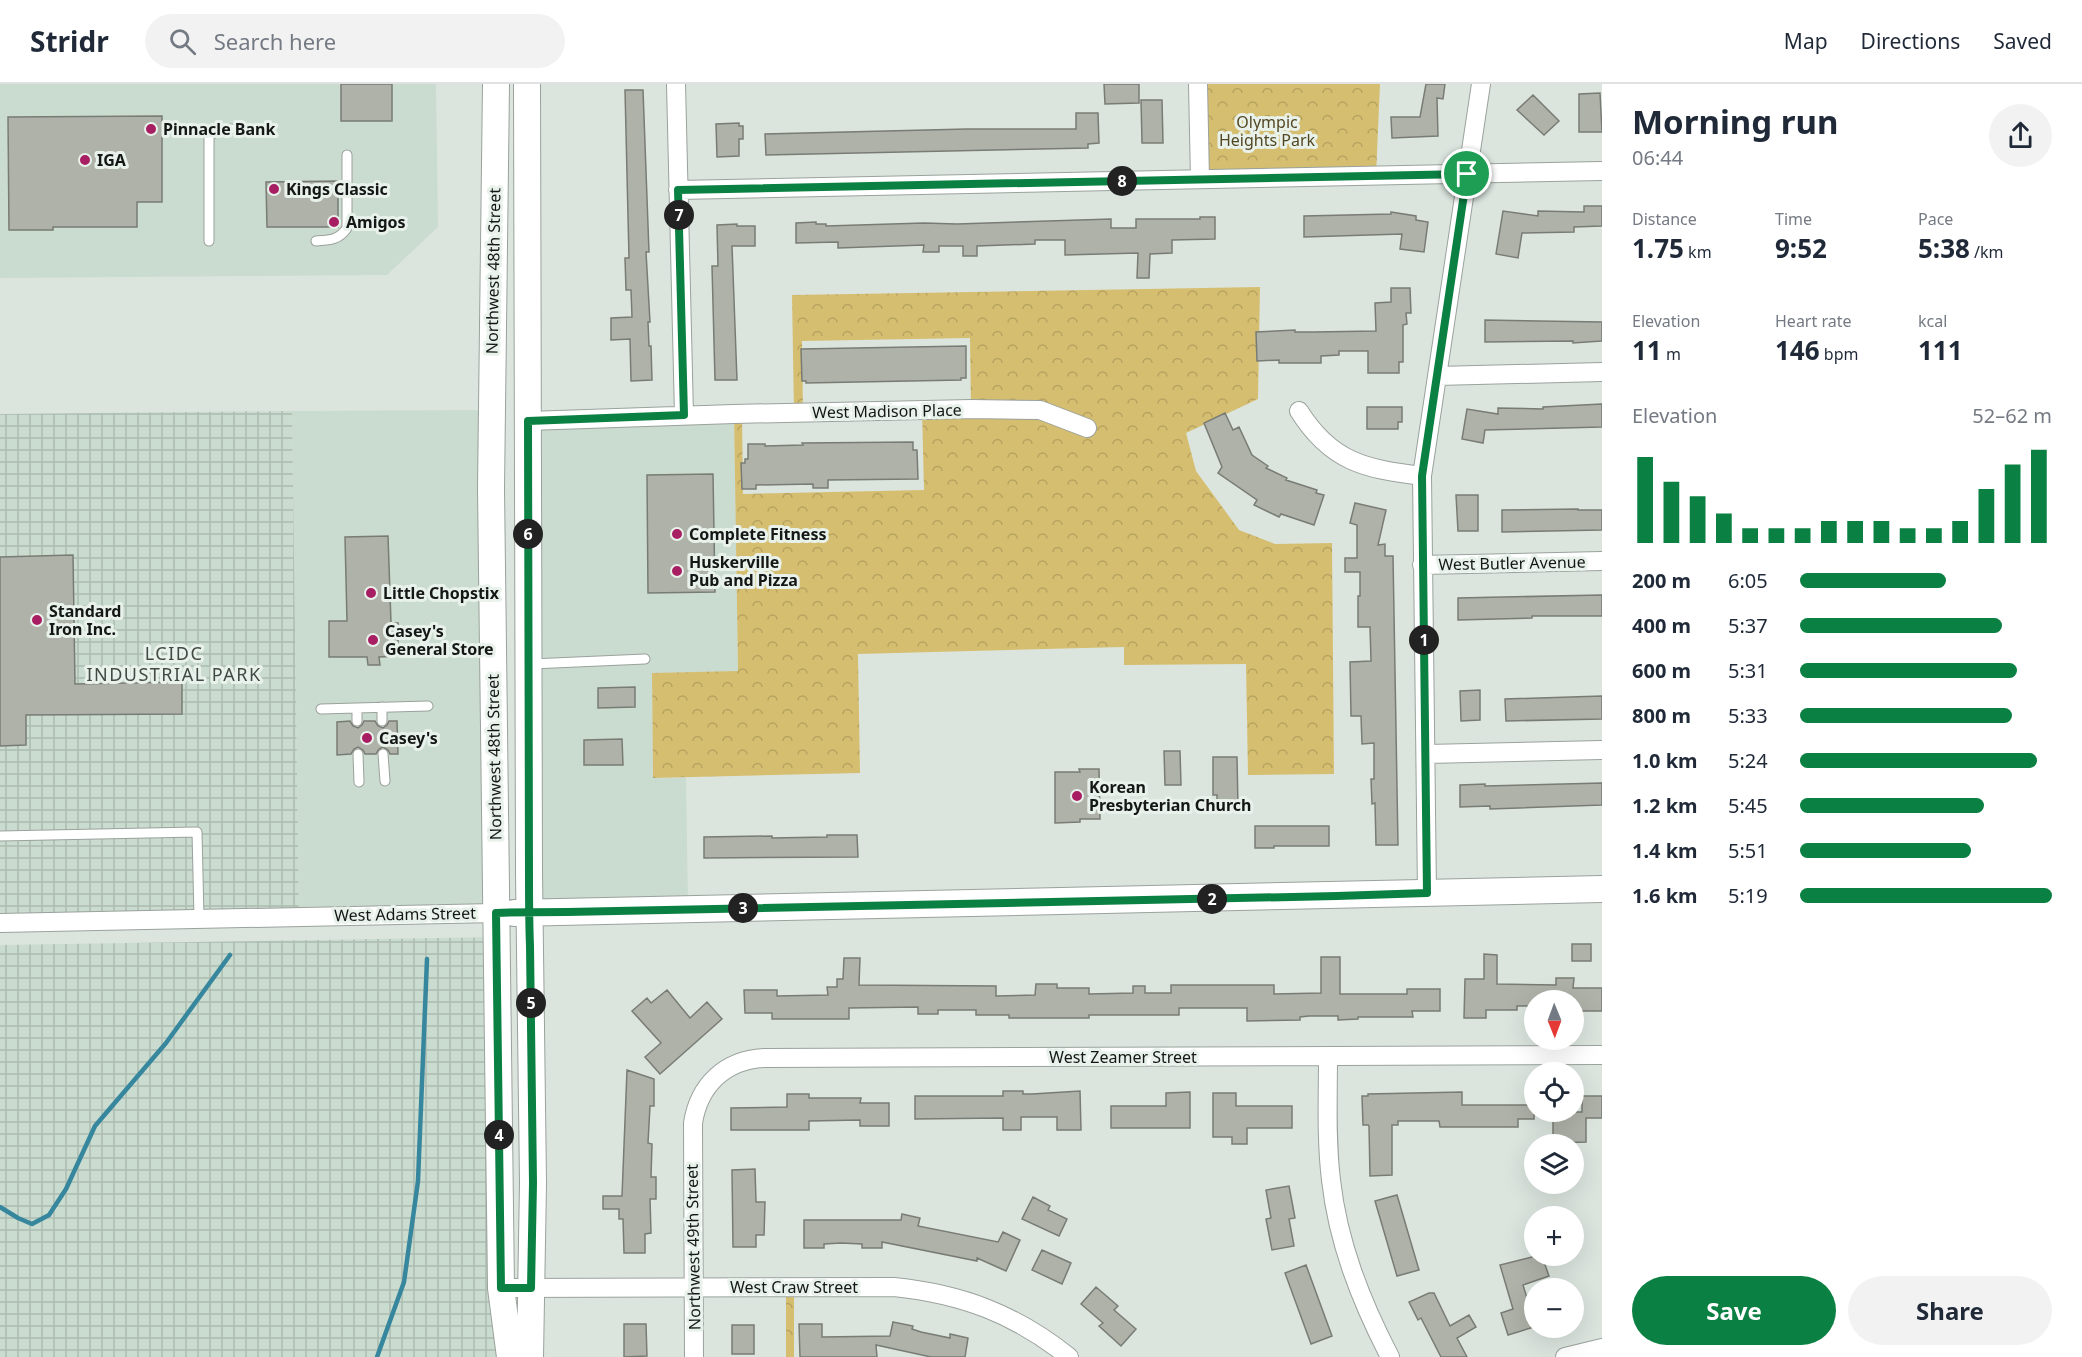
<!DOCTYPE html>
<html lang="en">
<head>
<meta charset="utf-8">
<style>
	:root { --surface:#fff; --page:#f2f2f3; --text:#1f2937; --muted:#747a83; --line:#e0e1e3; --accent:#0b8043 }
	body { margin:0; font-family:"Noto Sans",sans-serif; background:var(--page); color:var(--text); height:100vh; display:flex; flex-direction:column; font-size:22px; white-space:nowrap }
	* { box-sizing:border-box; margin:0 }
	p { font-size:20px; color:var(--muted) }
	.icon { flex:none; width:33px; height:33px; fill:none; stroke:currentColor; stroke-width:2; stroke-linecap:round; stroke-linejoin:round }
	.map { position:relative; flex:1; overflow:hidden }
	.drawer { display:flex; flex-direction:column; background:var(--surface); width:480px }
	.drawer>* { flex:none }
	.needle { width:39px; rotate:179deg }
	.buttons { position:absolute; left:1524px; top:906px; display:grid; gap:12px }
	.buttons a { display:grid; place-items:center; width:60px; height:60px; border-radius:50%; background:var(--surface); box-shadow:0 6px 24px #0002; font-size:30px }
	.pin { position:absolute; display:grid; place-items:center; width:51px; height:51px; color:#fff; margin:-26px; border:3px solid #fff; border-radius:50%; box-shadow:0 2px 6px #0007 }
	.km { position:absolute; width:30px; height:30px; margin:-15px; border-radius:50%; background:#222; color:#fff; font-size:16px; line-height:30px; text-align:center }
	.round { display:grid; place-items:center; flex:none; width:63px; height:63px; border-radius:32px; background:var(--page) }
	.head { display:flex; align-items:center; justify-content:space-between; height:102px; padding:0 30px }
	h1 { font-size:33px; font-weight:700; line-height:45px }
	.stats { display:grid; grid-template-columns:repeat(3,1fr); gap:9px; height:102px; padding:6px 30px }
	.stats div { display:grid; align-content:center }
	.stats b { font-size:26px; font-weight:700 }
	.stats small { font-size:16px; font-weight:400 }
	.stats p { font-size:16px }
	.chart { height:168px; padding:12px 30px }
	.chart p { display:flex; justify-content:space-between }
	.chart svg { width:100%; height:108px; margin-top:6px; stroke:var(--accent); stroke-width:6 }
	.primary-button { display:flex; gap:12px; margin-top:auto; padding:12px 30px }
	.primary-button a { flex:1; height:69px; border-radius:36px; background:var(--accent); color:#fff; font-size:24px; font-weight:700; line-height:69px; text-align:center }
	.primary-button a+a { background:var(--page); color:var(--text) }
	ul { padding:0 30px; list-style:none; font-size:20px }
	li { display:grid; grid-template-columns:96px 72px 1fr; align-items:center; height:45px }
	li i { height:15px; border-radius:8px; background:var(--accent) }
	header { display:flex; align-items:center; gap:36px; box-sizing:border-box; height:84px; padding:0 30px; background:var(--surface); border-bottom:2px solid var(--line) }
	header strong { font-size:28px }
	nav { display:flex; gap:33px; margin-inline-start:auto; font-size:21px }
	.search { width:420px; height:54px; background:var(--page); display:flex; align-items:center; gap:15px; box-sizing:border-box; padding:0 21px; border-radius:33px; color:var(--muted); font-size:22px }
	main { display:flex; flex:1; min-height:0 }
	.map>svg:first-child { display:block }
	.built { fill:#cadbcf }
	.industrial { fill:url(#industrial-grid) }
	.forest { fill:url(#forest-crowns) }
	.lines { fill:none; stroke-linecap:round; stroke-linejoin:round }
	.stream { stroke:#36879d; stroke-width:4.5 }
	.building { fill:#afb2a9; stroke:#797c74; stroke-width:1.5 }
	.service-casing { stroke:#9aa29c; stroke-width:11 }
	.minor-casing { stroke:#9aa29c; stroke-width:20 }
	.secondary-casing { stroke:#9aa29c; stroke-width:28 }
	.service { stroke:#fff; stroke-width:9 }
	.minor { stroke:#fff; stroke-width:18 }
	.secondary { stroke:#fff; stroke-width:26 }
	.route-casing { stroke:#fff; stroke-width:12 }
	.route { stroke:#0b8043; stroke-width:8 }
	.poi-dot { fill:#a81e63; stroke:#e8f2eb; stroke-width:2 }
	.labels { text-anchor:middle; dominant-baseline:central; stroke-width:6; stroke-linejoin:round; paint-order:stroke }
	.park-label { font-size:16px; fill:#534722; stroke:#e8f2eb }
	.poi-label { font-size:16px; font-weight:bold; fill:#141715; stroke:#e8f2eb; text-anchor:start }
	.street-label { font-size:16px; fill:#141715; stroke:#e8f2eb }
	.neighbourhood-label { font-size:18px; letter-spacing:1.5px; fill:#434a45; stroke:#e8f2eb }
</style>
</head>
<body>
<header>
<strong>Stridr</strong>
<div class="search"><svg class="icon" aria-label="search" viewBox="0 0 24 24"><circle cx="10" cy="10" r="6"/><path d="M15 15l6 6"/></svg>Search here</div>
<nav><a>Map</a><a>Directions</a><a>Saved</a></nav>
</header>
<main>
<div class="map">
<svg width="1602" height="1273" viewBox="0 0 1602 1273">
	<defs>
		<pattern id="industrial-grid" width="8" height="8" patternUnits="userSpaceOnUse" patternTransform="scale(1.5)"><rect width="8" height="8" fill="#cadbcf"/><path d="M0 4h8M4 0v8" fill="none" stroke="#adbbb1"/></pattern>
		<pattern id="forest-crowns" width="20" height="18" patternUnits="userSpaceOnUse" patternTransform="scale(1.5)"><rect width="20" height="18" fill="#d6be70"/><path d="M2 6a3 3 0 1 1 6 0M12 15a3 3 0 1 1 6 0" fill="none" stroke="#b7a360"/></pattern>
	</defs>
	<rect width="100%" height="100%" fill="#dbe5de"/>
	<path class="built" d="M0,0H436L438,143L387,191L0,194Z
		M491,326L496,829L299,832L292,327Z
		M734,330L738,588L652,589L653,694H686L688,826L530,829L528,337Z"/>
	<path class="industrial" d="M292,327L299,832L0,839V330Z
		M498,853L502,1273H0V861Z"/>
	<path class="forest" d="M1198,0H1380L1376,92L1200,95Z
		M1260,203L1258,315L1186,349L1196,387L1239,446L1275,460L1332,459L1334,690L1248,691L1246,580L1124,581V563L858,570L860,689L653,694L652,589L738,587L734,330H742L743,410L924,406L922,326L971,325L970,254L802,257L803,329H794L792,211Z
		M786,1203H794V1273H786Z"/>
	<g class="lines">
		<path class="stream" d="M0,1123L18,1134L32,1140L49,1131L66,1105L95,1042L166,959L230,871
			M377,1273L404,1198L418,1097L427,875"/>
	</g>
	<path class="building" d="M341,0H392V37H341Z
		M1104,0H1139V19L1105,20Z
		M1426,0H1445L1443,15L1437,14L1438,52L1392,54L1391,33H1420Z
		M625,6H643L649,168H646L650,238H648L649,262H651L652,296L631,297L630,255L611,256V234L632,233L631,206H626L625,174H629Z
		M1600,9L1602,48H1579V10Z
		M1533,11L1559,37L1544,51L1517,26Z
		M1141,16H1162L1163,59H1142Z
		M1076,29H1098L1099,59L1088,60V64L766,71L765,50L967,45H1076Z
		M162,32V118H137V143H53V146H9L8,33Z
		M739,39V42H743V55H739V72L717,73L716,40Z
		M338,97V143H267L266,98Z
		M1584,122H1602V142L1574,143V148L1522,149L1518,174L1496,170L1503,127L1538,132V127L1584,128Z
		M1391,128L1416,132V136L1428,138L1424,168L1400,165L1402,150L1304,153V132L1391,130Z
		M1200,133H1215V155L1172,156V169L1150,170L1149,194H1137L1138,169L1065,171V156H1035V160L977,162V172H963V162H939V168H923L924,161L838,164V158L796,159V139L816,138V140H826V142L924,139L957,140L1111,135V144H1136V135H1200Z
		M737,140V142H755V162H732L737,296H715L712,182H718L717,141Z
		M1391,204H1410L1411,229H1406L1407,240L1403,241V278H1399V289H1368V267H1339V271L1321,272V279H1279V276L1257,277L1256,248L1295,246V248H1314L1376,247L1375,219L1391,218Z
		M1485,236L1602,238V257L1573,259V257L1485,258Z
		M966,262V294H961V296L806,299V297H802L801,265Z
		M1602,320V343L1485,346L1483,359L1462,355L1467,325L1498,330V324L1543,325V323Z
		M1367,323H1402V338H1398V345H1367Z
		M1225,329L1233,346L1239,343L1252,371L1268,382L1266,384L1287,394L1286,396L1317,406L1316,409L1324,411L1314,441L1281,430L1279,433L1254,421L1257,416L1218,389L1222,383L1204,339Z
		M913,358V366H917L918,395L828,396V404H813V400L756,401V405H742L741,379H745V375H748V360H765V362L803,361L802,359Z
		M713,390L715,508L648,509L647,391Z
		M1456,411H1478V447H1458Z
		M1355,419L1386,426L1378,461L1385,460V472H1393L1398,761H1376L1375,719L1372,720L1371,695H1374V659L1362,660L1361,632H1351L1350,578L1371,577L1370,543H1358V512H1360V488H1345V474H1357V441L1350,439Z
		M1578,425V426H1602V446L1502,448V426Z
		M388,452L391,539H398V572L379,573L380,581H368L367,573H329V537H347L345,453Z
		M73,471L75,600L182,598V630L26,631V661L0,662V473Z
		M1602,511V532H1532V534L1458,536V514Z
		M635,603V623L598,624V604Z
		M1480,606V636L1461,637L1460,607Z
		M1602,612V635L1506,637L1505,615Z
		M350,637L353,642L358,644L362,641L364,637H375L378,642L383,644L387,641L389,637H397L398,670H390L388,666L383,663L379,665L376,670H365L363,666L358,663L354,665L351,670L337,671V638Z
		M622,655L623,681H584V656Z
		M1164,667H1180L1181,701H1165Z
		M1213,673H1237L1238,723H1217V711H1213Z
		M1079,685H1099L1100,735H1080V738L1055,739V688H1080Z
		M1602,699V721L1490,725V722L1460,723V701L1485,700V702Z
		M1255,742H1329V762H1274V764H1255Z
		M827,751H857L858,773L704,774V753L772,752V754L827,753Z
		M1572,860H1591V877H1572Z
		M1484,870L1497,871V900L1556,901V894H1574L1573,904H1602V927H1574V916H1534V922H1517V926H1486V934H1464L1465,895H1484Z
		M1321,873H1340V910H1407V905H1440V927H1412L1413,933H1358V935L1338,936V932H1309L1300,933V936L1247,937V924H1179V931H1089V934H1009V931H976V926H938V930H918V923L849,924V935H772V929H745L744,906H777V912L828,911L827,903H837V895H843L844,874H860L859,901L996,902V912L1035,911L1036,900H1057V904H1089V910L1133,909V902H1145V909H1171V901H1274V910L1321,909Z
		M667,906L690,934L707,918L722,935L660,990L645,973L661,959L632,927L647,914L651,919Z
		M627,986L654,995V1022H650L648,1059L652,1060L651,1093H656V1115H650L651,1149L645,1150V1169H624L623,1135H619V1125H603V1112H622Z
		M1003,1007H1023V1010H1032L1080,1007L1081,1046H1057V1033H1021V1046H1003V1034L915,1035V1012H1003Z
		M1190,1008V1044H1111V1022H1166V1009Z
		M1462,1008V1021H1534V1035H1518V1043H1440L1439,1037H1398V1041H1392V1091L1370,1092L1369,1042L1368,1041H1363L1362,1012H1368V1010Z
		M1213,1009H1236V1022H1292V1044H1247V1060H1232V1053H1213Z
		M787,1010H809V1014H861L860,1019H889V1042H860V1036L809,1037V1046H731V1024L787,1023Z
		M1582,1012H1602V1034H1586V1058L1553,1059V1028H1582Z
		M755,1085L756,1118H765L764,1151H756V1163H733L732,1086Z
		M1289,1102L1295,1134L1289,1135L1294,1162L1272,1166L1266,1135L1271,1134L1266,1106Z
		M1397,1111L1419,1186L1397,1192L1375,1117Z
		M1033,1113L1050,1122L1048,1126L1067,1135L1059,1152L1022,1135Z
		M902,1130L920,1134L918,1142L998,1158L1003,1148L1020,1156L1006,1187L977,1174V1177L882,1158V1164H862V1160L841,1159L824,1160V1164H804V1136H901Z
		M1042,1166L1071,1179L1062,1200L1032,1186Z
		M1536,1172H1542L1549,1192L1523,1201L1534,1237V1243L1508,1251L1501,1229L1513,1225L1500,1181Z
		M1306,1181L1332,1252L1311,1260L1285,1189Z
		M1096,1203L1118,1222L1114,1226L1136,1245L1121,1262L1099,1242L1103,1239L1081,1220Z
		M1429,1209H1434L1450,1242L1469,1231L1476,1243L1457,1254L1467,1273H1441L1421,1234L1418,1236L1409,1218Z
		M893,1238L913,1242L912,1245L921,1248L950,1254V1250L968,1254L965,1273H931L876,1261L877,1273H800L799,1240H822V1253L890,1252Z
		M624,1240H646L647,1272L624,1273Z
		M732,1241H754V1270H732Z"/>
	<g class="lines">
		<g class="service-casing">
			<path id="service" d="M209,157V52L219,46L231,45
				M316,157C330,156 339,156 347,144V71
				M531,580L645,575
				M357,624V637
				M321,625L428,622
				M382,637V623
				M358,670L359,698
				M383,670L385,697
				M0,752L197,748L199,834"/>
		</g>
		<g class="minor-casing">
			<path id="minor" d="M676,0L684,331
				M1198,0L1200,95
				M678,106L1602,87
				M1437,292L1602,288
				M1299,327C1331,378 1365,385 1422,392
				M528,337L734,330L971,325L1040,326L1087,344
				M1422,481L1602,477
				M1427,670L1602,666
				M1427,809L1422,392L1481,0
				M0,839L496,829
				M1328,972C1328,1013 1326,1055 1331,1096C1338,1159 1361,1217 1390,1273
				M501,1204L894,1203C962,1210 1015,1230 1069,1273
				M694,1273L693,1039C699,1001 725,976 764,974L1602,971
				M1565,1273L1602,1264"/>
		</g>
		<g class="secondary-casing">
			<path id="secondary" d="M496,0L491,405L501,1204L510,1273
				M527,0L529,789L533,1099L530,1273
				M514,829L1602,805"/>
		</g>
		<use href="#service" class="service"/>
		<use href="#minor" class="minor"/>
		<use href="#secondary" class="secondary"/>
	</g>
	<g class="lines">
		<g class="route-casing">
			<path id="route" d="M1467,90L1422,392L1427,809L1337,812L567,828C543,828 519,828 496,829L501,1204H531L533,1099L530,862C529,838 529,814 529,789L528,337L684,331L678,106L1467,90"/>
		</g>
		<use href="#route" class="route"/>
	</g>
	<g class="poi-dot">
		<circle cx="151" cy="45" r="6"/>
		<circle cx="85" cy="76" r="6"/>
		<circle cx="274" cy="105" r="6"/>
		<circle cx="334" cy="138" r="6"/>
		<circle cx="677" cy="450" r="6"/>
		<circle cx="677" cy="487" r="6"/>
		<circle cx="371" cy="509" r="6"/>
		<circle cx="37" cy="536" r="6"/>
		<circle cx="373" cy="556" r="6"/>
		<circle cx="367" cy="654" r="6"/>
		<circle cx="1077" cy="712" r="6"/>
	</g>
	<g class="labels">
		<g class="park-label">
			<text x="1267" y="38">Olympic<tspan x="1267" dy="18">Heights Park</tspan></text>
		</g>
		<g class="poi-label">
			<text x="163" y="45">Pinnacle Bank</text>
			<text x="97" y="76">IGA</text>
			<text x="286" y="105">Kings Classic</text>
			<text x="346" y="138">Amigos</text>
			<text x="689" y="450">Complete Fitness</text>
			<text x="689" y="478">Huskerville<tspan x="689" dy="18">Pub and Pizza</tspan></text>
			<text x="383" y="509">Little Chopstix</text>
			<text x="49" y="527">Standard<tspan x="49" dy="18">Iron Inc.</tspan></text>
			<text x="385" y="547">Casey's<tspan x="385" dy="18">General Store</tspan></text>
			<text x="379" y="654">Casey's</text>
			<text x="1089" y="703">Korean<tspan x="1089" dy="18">Presbyterian Church</tspan></text>
		</g>
		<g class="street-label">
			<text transform="translate(493 187) rotate(-89)">Northwest 48th Street</text>
			<text transform="translate(887 327) rotate(-1)">West Madison Place</text>
			<text transform="translate(1512 479) rotate(-1)">West Butler Avenue</text>
			<text transform="translate(494 673) rotate(-91)">Northwest 48th Street</text>
			<text transform="translate(405 830) rotate(-1)">West Adams Street</text>
			<text x="1123" y="973">West Zeamer Street</text>
			<text transform="translate(693 1163) rotate(-91)">Northwest 49th Street</text>
			<text x="794" y="1203">West Craw Street</text>
		</g>
		<g class="neighbourhood-label">
			<text x="174" y="569">LCIDC<tspan x="174" dy="21">INDUSTRIAL PARK</tspan></text>
		</g>
	</g>
</svg>
<div class="buttons">
<a><svg class="needle" viewBox="-14 -14 28 28"><path d="M0-13l5 13h-10z" fill="#e53935"/><path d="M0 13l5-13h-10z" fill="#747a83"/></svg></a>
<a><svg class="icon" aria-label="locate" viewBox="0 0 24 24"><circle cx="12" cy="12" r="6"/><path d="M12 2v4M12 18v4M2 12h4M18 12h4"/></svg></a>
<a><svg class="icon" aria-label="layers" viewBox="0 0 24 24"><path d="M12 4l9 5-9 5-9-5zM3 14l9 5 9-5"/></svg></a>
<a>+</a>
<a>−</a>
</div>
<div class="pin" style="left:1467px;top:90px;background:#1e9e55"><svg class="icon" aria-label="arrive" viewBox="0 0 24 24"><path d="M6 21V4h12l-3 4 3 4H6"/></svg></div>
<b class="km" style="left:1424px;top:556px">1</b>
<b class="km" style="left:1212px;top:815px">2</b>
<b class="km" style="left:743px;top:824px">3</b>
<b class="km" style="left:499px;top:1051px">4</b>
<b class="km" style="left:531px;top:919px">5</b>
<b class="km" style="left:528px;top:450px">6</b>
<b class="km" style="left:679px;top:131px">7</b>
<b class="km" style="left:1122px;top:97px">8</b>
</div>
<section class="drawer">
<div class="head"><div><h1>Morning run</h1><p>06:44</p></div><a class="round"><svg class="icon" aria-label="share" viewBox="0 0 24 24"><path d="M12 15V3M7 8l5-5 5 5M5 13v7h14v-7"/></svg></a></div>
<div class="stats">
<div><p>Distance</p><b>1.75<small> km</small></b></div>
<div><p>Time</p><b>9:52</b></div>
<div><p>Pace</p><b>5:38<small> /km</small></b></div>
</div>
<div class="stats">
<div><p>Elevation</p><b>11<small> m</small></b></div>
<div><p>Heart rate</p><b>146<small> bpm</small></b></div>
<div><p>kcal</p><b>111</b></div>
</div>
<div class="chart"><p><span>Elevation</span>52–62 m</p>
<svg viewBox="0 0 160 44" preserveAspectRatio="none"><path d="M5 44V9M15 44V19M25 44V25M35 44V32M45 44V38M55 44V38M65 44V38M75 44V35M85 44V35M95 44V35M105 44V38M115 44V38M125 44V35M135 44V22M145 44V12M155 44V6"/></svg>
</div>
<ul>
<li><b>200 m</b>6:05<i style="width:58%"></i></li>
<li><b>400 m</b>5:37<i style="width:80%"></i></li>
<li><b>600 m</b>5:31<i style="width:86%"></i></li>
<li><b>800 m</b>5:33<i style="width:84%"></i></li>
<li><b>1.0 km</b>5:24<i style="width:94%"></i></li>
<li><b>1.2 km</b>5:45<i style="width:73%"></i></li>
<li><b>1.4 km</b>5:51<i style="width:68%"></i></li>
<li><b>1.6 km</b>5:19<i style="width:100%"></i></li>
</ul>
<div class="primary-button"><a>Save</a><a>Share</a></div>
</section>
</main>
</body>
</html>
